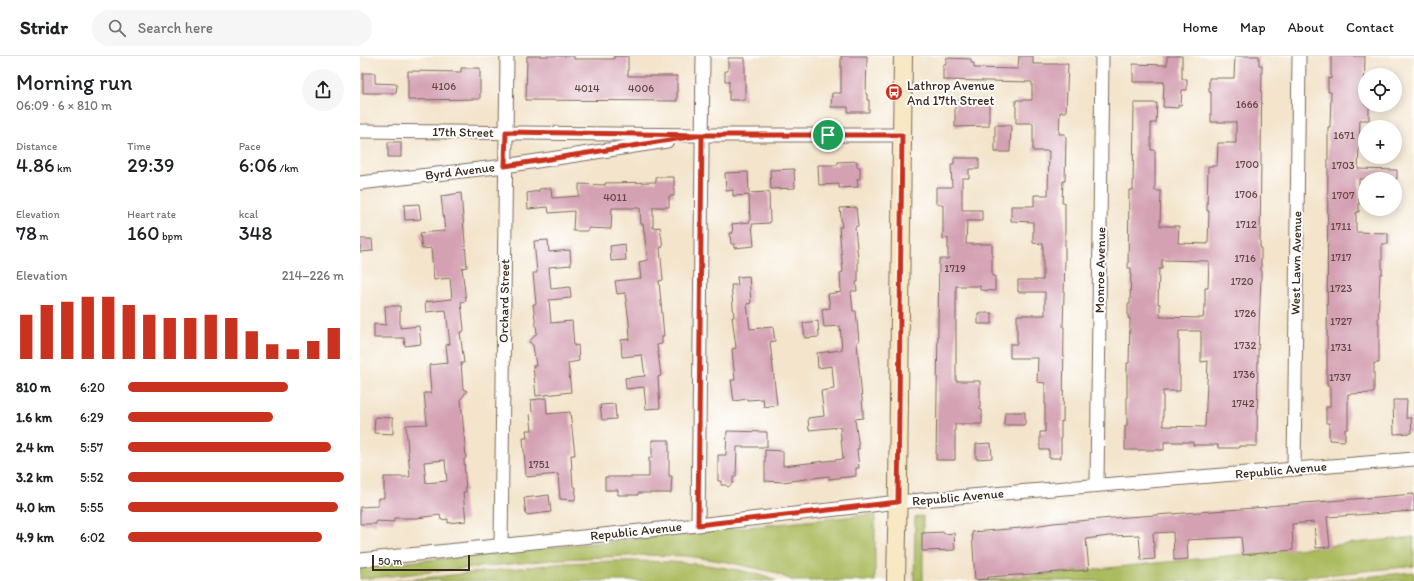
<!DOCTYPE html>
<html lang="en">
<head>
<meta charset="utf-8">
<style>
	:root { --surface:#fff; --page:#f6f6f6; --text:#202124; --muted:#757577; --line:#e0e0e0; --accent:#c8321e }
	body { margin:0; font-family:Itim,sans-serif; background:var(--page); color:var(--text); height:100vh; display:flex; flex-direction:column; font-size:15px; white-space:nowrap }
	* { box-sizing:border-box; margin:0 }
	p { font-size:13px; color:var(--muted) }
	.icon { flex:none; width:22px; height:22px; fill:none; stroke:currentColor; stroke-width:2; stroke-linecap:round; stroke-linejoin:round }
	.map { position:relative; flex:1; overflow:hidden }
	.side { display:flex; flex-direction:column; background:var(--surface); width:360px }
	.side>* { flex:none }
	.controls { position:absolute; left:998px; top:12px; display:grid; gap:8px }
	.controls a { display:grid; place-items:center; width:44px; height:44px; border-radius:50%; background:var(--surface); box-shadow:0 2px 10px #0003; font-size:20px }
	.scale { position:absolute; left:12px; bottom:10px; width:98px; box-sizing:border-box; padding-left:4px; border:2px solid #3b2a1e; border-top:0; font-size:11px; line-height:14px; white-space:nowrap; color:#3b2a1e; -webkit-text-stroke:3px #fff; paint-order:stroke }
	.pin { position:absolute; display:grid; place-items:center; width:34px; height:34px; color:#fff; margin:-17px; border:2px solid #fff; border-radius:50%; box-shadow:0 1px 4px #0007 }
	.round { display:grid; place-items:center; flex:none; width:42px; height:42px; border-radius:21px; background:var(--page) }
	.headline { display:flex; align-items:center; justify-content:space-between; height:68px; padding:0 16px }
	h1 { font-size:22px; font-weight:600; line-height:30px }
	.metrics { display:grid; grid-template-columns:repeat(3,1fr); gap:6px; height:68px; padding:4px 16px }
	.metrics div { display:grid; align-content:center }
	.metrics b { font-size:20px; font-weight:600 }
	.metrics small { font-size:11px; font-weight:400 }
	.metrics p { font-size:11px }
	.chart { height:112px; padding:8px 16px }
	.chart p { display:flex; justify-content:space-between }
	.chart svg { width:100%; height:72px; margin-top:4px; stroke:var(--accent); stroke-width:6 }
	ul { padding:0 16px; list-style:none; font-size:13px }
	li { display:grid; grid-template-columns:64px 48px 1fr; align-items:center; height:30px }
	li i { height:10px; border-radius:5px; background:var(--accent) }
	header { display:flex; align-items:center; gap:24px; box-sizing:border-box; height:56px; padding:0 20px; background:var(--surface); border-bottom:1px solid var(--line) }
	header strong { font-size:19px }
	nav { display:flex; gap:22px; margin-inline-start:auto; font-size:14px }
	.search { width:280px; height:36px; background:var(--page); display:flex; align-items:center; gap:10px; box-sizing:border-box; padding:0 14px; border-radius:22px; color:var(--muted); font-size:15px }
	main { display:flex; flex:1; min-height:0 }
	.map>svg:first-child { display:block }
	.green { fill:#abbb5f; stroke:#73723e }
	.building { fill:#d4a1b3; fill-rule:evenodd }
	.lines { fill:none; stroke-linecap:round; stroke-linejoin:round }
	.street-casing { stroke:#7b6b5b; stroke-width:15 }
	.secondary-casing { stroke:#7b6b5b; stroke-width:20 }
	.street { stroke:#fff; stroke-width:13 }
	.secondary { stroke:#f8e8c3; stroke-width:18 }
	.route-casing { stroke:#fff; stroke-width:8 }
	.route { stroke:#c8321e; stroke-width:5 }
	.labels { text-anchor:middle; dominant-baseline:central; stroke-width:4; stroke-linejoin:round; paint-order:stroke }
	.number-label { font-size:11px; fill:#614843 }
	.poi-label { font-size:13px; fill:#3b2a1e; stroke:#fff; text-anchor:start }
	.street-label { font-size:13px; fill:#3b2a1e; stroke:#fff }
</style>
</head>
<body>
<header>
<strong>Stridr</strong>
<div class="search"><svg class="icon" aria-label="search" viewBox="0 0 24 24"><circle cx="10" cy="10" r="6"/><path d="M15 15l6 6"/></svg>Search here</div>
<nav><a>Home</a><a>Map</a><a>About</a><a>Contact</a></nav>
</header>
<main>
<section class="side">
<div class="headline"><div><h1>Morning run</h1><p>06:09 · 6 × 810 m</p></div><a class="round"><svg class="icon" aria-label="share" viewBox="0 0 24 24"><path d="M12 15V3M7 8l5-5 5 5M5 13v7h14v-7"/></svg></a></div>
<div class="metrics">
<div><p>Distance</p><b>4.86<small> km</small></b></div>
<div><p>Time</p><b>29:39</b></div>
<div><p>Pace</p><b>6:06<small> /km</small></b></div>
</div>
<div class="metrics">
<div><p>Elevation</p><b>78<small> m</small></b></div>
<div><p>Heart rate</p><b>160<small> bpm</small></b></div>
<div><p>kcal</p><b>348</b></div>
</div>
<div class="chart"><p><span>Elevation</span>214–226 m</p>
<svg viewBox="0 0 160 44" preserveAspectRatio="none"><path d="M5 44V17M15 44V11M25 44V9M35 44V6M45 44V6M55 44V11M65 44V17M75 44V19M85 44V19M95 44V17M105 44V19M115 44V27M125 44V35M135 44V38M145 44V33M155 44V25"/></svg>
</div>
<ul>
<li><b>810 m</b>6:20<i style="width:74%"></i></li>
<li><b>1.6 km</b>6:29<i style="width:67%"></i></li>
<li><b>2.4 km</b>5:57<i style="width:94%"></i></li>
<li><b>3.2 km</b>5:52<i style="width:100%"></i></li>
<li><b>4.0 km</b>5:55<i style="width:97%"></i></li>
<li><b>4.9 km</b>6:02<i style="width:90%"></i></li>
</ul>
</section>
<div class="map">
<svg width="1054" height="525" viewBox="0 0 1054 525">
	<rect width="100%" height="100%" fill="#fff"/>
	<filter id="ink" filterUnits="userSpaceOnUse"><feTurbulence type="fractalNoise" baseFrequency=".025" numOctaves="2"/><feDisplacementMap in="SourceGraphic" scale="8" xChannelSelector="R" yChannelSelector="G"/><feConvolveMatrix kernelMatrix="1 2 1 2 8 2 1 2 1" color-interpolation-filters="sRGB"/></filter>
	<filter id="wash" filterUnits="userSpaceOnUse"><feTurbulence type="fractalNoise" baseFrequency=".012" numOctaves="4" result="noise"/><feDisplacementMap in="SourceGraphic" scale="16" xChannelSelector="R" yChannelSelector="G"/><feGaussianBlur stdDeviation="0.9" result="paint"/><feColorMatrix in="noise" values="0 0 0 0 0 0 0 0 0 0 0 0 0 0 0 0 0 1.4 0 .05"/><feComposite in="paint" operator="in"/></filter>
	<g filter="url(#wash)">
		<rect width="100%" height="100%" fill="#f3e4cb"/>
		<path class="green" d="M515,458V525H434L413,516L367,506L327,500L286,499L201,503L0,523V511Z
			M563,460V525H554L555,461Z
			M1054,481V510L905,525H619Z
			M255,505C298,505 337,506 378,514C392,517 404,520 417,525H35L206,507Z
			M1054,516V525H963Z"/>
		<g id="blocks">
			<path class="building" d="M167,0H214V3H254V0H268V20H317V45L166,44Z
				M481,0H507L506,38H507V44H509V56H488V51H471L472,37H481Z
				M659,0H673V8H708L706,56H700L699,78H705L706,82L705,125H703L702,147H705V204L703,271H704L703,366L701,365V402H689V394H680V376H685V327L677,326L678,302H650V288H657V259H685V236H658V224H683V188L673,187V166L651,165V150H674V139H688L689,95H673V67H656V44H672V26L583,24V9H586V2L611,3V7H614V12L658,13Z
				M807,0H822V23H827V34H822L821,49H818V52L803,51L804,26H773V8L807,9Z
				M875,0H899V9H902L900,191H901V220L898,298L897,390H879V392H858V389H833V386H804V394H765V370H767V307H769L770,266V262H768V248H770L771,212H768L769,134H773L774,47H797L796,67H791V94H795V135H801L800,170H819L818,187L848,188L849,155H847L848,110H857L858,87H876V66H851V36H849V22H874ZM802,204L849,205L848,232H845V254H844L843,262L800,261V248H798L799,213H802ZM819,275H841V306L848,305L845,371L803,370V335H820V320L819,319Z
				M971,0H1005L1004,42H1005V49H1009V64H1000L998,113L1037,114V123H999V156H996V176L1028,177V188H1022V218H1020L1018,267H1019V307H1014V337L988,338V373H985V385L969,384V367H966V351H970V330H967V311L968,87V71H970L971,36H968V22L971,23Z
				M368,2H385V44H369V25H365V15H368Z
				M101,12H120V43L48,44V15L101,16Z
				M3,17H15V27L37,28L36,37H3Z
				M595,44H629V70L595,71Z
				M635,69H651L650,96H635Z
				M28,86H41V101H28Z
				M594,102H619V113H609V122H602V154H622V165H607L606,188H632V220H635V235L620,234V230H596V325H620V354H622V368H595V404H576L579,203H588V182L583,183V149L576,148V131H592L591,109H594Z
				M497,105V111H500V123H497L498,131L479,132V128L459,129L458,109H478V106Z
				M434,113L435,132L411,133L410,114Z
				M388,116L389,137L409,136L410,167L392,168L394,190L374,192V188H371L370,177H373L372,168L390,166L389,139L373,140V134L366,135L365,117Z
				M296,121H314V140H309V151H293V172L300,171L303,191L300,192L303,224L299,225L304,280H302V288L297,289L301,320L298,321L300,352L286,353L284,331L266,333L265,322L285,320L282,299L262,301L261,284L270,283L269,266L265,237L257,238L255,225L281,222L279,206L288,204L283,168H281L280,152H252L251,173L228,172V175H213L214,155L189,157L188,151L168,153L167,137L179,135V133L191,132L192,142L219,140V128L245,129V127L296,126Z
				M101,137L107,211L102,212L106,245L101,246L104,274L103,276H100L104,307H101L103,333L107,335L101,343L106,402L104,403L106,436H103L106,465L88,467V463L81,464L80,459L56,462H34V466L16,465V468H0V451L18,450V442H24V421H50L46,369L67,368L64,337H71L69,309L88,307L86,289L90,288L86,254L66,256L65,246L92,243L90,222L74,224L71,192L62,193L60,177L85,175L81,140ZM85,404L87,425L66,427L64,406Z
				M59,148L61,163L45,164L44,149Z
				M496,151L498,170L495,171L498,203V226H496L497,235H491L493,255H496L499,285L497,286L498,299L503,353V362L495,363L499,393H497L499,412H496V420L469,423V420L423,426L405,425V394L423,395V410L483,403L480,371L449,374L448,362L464,360L461,335L474,333L472,310L458,312L457,297L482,294L480,270L464,271L462,253L470,252L468,238L481,236L480,217L483,216L479,171H482L480,152Z
				M0,183H12L13,195L0,196Z
				M188,184L189,196L210,194L211,209L189,211L191,233L210,231L211,242L189,244L191,267L212,265L214,290L218,289L219,305L208,307L211,336L176,340L173,310H176L173,289L169,286L177,277L173,248H176L173,217H177L174,185Z
				M265,188L266,204L251,205L250,190Z
				M389,220L391,247L387,248L390,273L413,271L415,285L410,286L417,349L404,351L403,343L387,344V343L374,345L371,324H375L372,293L376,292L373,268L372,261H374L371,229H378L377,221Z
				M25,250H40V272L59,270L61,288L45,290L44,282H14V268L26,269Z
				M618,257H632V268H618Z
				M458,265L459,281L445,282L443,267Z
				M186,342L187,358L210,356L215,399H211L213,431H216L215,444L200,443L198,418L166,421L163,382H167L166,374H172L170,358L172,356L171,344Z
				M1033,344H1047L1046,362H1051L1052,377L1034,378Z
				M255,348L256,363L242,364L240,349Z
				M645,356H665V369H644Z
				M15,361L33,362V378L14,377Z
				M367,375L407,376V391H377L376,421H373V427L368,431L366,429H361V425H358V399H366Z
				M292,384H309V420H312L311,437H278V439H258V434H245V421H289V402H292Z
				M631,387L632,402L616,403V388Z
				M1054,438V455L967,461L970,491L956,492L954,466L932,468L933,494L883,499L881,481L827,484L828,503L814,504L813,476L793,477L795,503L781,504L779,479L749,480L726,483L729,514L628,521V523L615,524L612,476L661,472L693,467L753,462L881,453L908,451V450Z
				M189,439L191,456L166,459L164,442Z
				M584,476V478L594,477L595,494L562,495V477Z"/>
		</g>
	</g>
	<g filter="url(#ink)">
		<use href="#blocks" fill-opacity="0" stroke="#7b6b5b" stroke-width="1"/>
		<g class="lines">
			<g class="street-casing">
				<path id="street" d="M0,75L342,79H542
					M0,127L145,110L307,85
					M934,413L939,0
					M737,429L742,0
					M338,469L343,0
					M141,489L147,0
					M0,504L338,469L538,446L1054,403"/>
			</g>
			<g class="secondary-casing">
				<path id="secondary" d="M536,525L538,429L543,0"/>
			</g>
			<use href="#street" class="street"/>
			<use href="#secondary" class="secondary"/>
		</g>
	</g>
	<g class="lines" filter="url(#ink)">
		<g class="route-casing">
			<path id="route" d="M468,79H342L145,110L146,76L342,79L338,469L538,446L542,79H468"/>
		</g>
		<use href="#route" class="route"/>
	</g>
	<defs>
		<g id="bus-disc" transform="scale(0.9)"><circle r="9.5" fill="#c8321e" stroke="#fff"/><path d="M-5-6H5V4H4V6H2V4H-2V6H-4V4H-5ZM-3.5-4V0h7V-4ZM-3.5 1.2v1.5H-2V1.2ZM2 1.2v1.5H3.5V1.2Z" fill="#fff"/></g>
	</defs>
	<g fill-rule="evenodd">
		<use href="#bus-disc" x="534" y="36"/>
	</g>
	<g class="labels">
		<g class="number-label">
			<text x="84" y="30">4106</text>
			<text x="227" y="32">4014</text>
			<text x="281" y="32">4006</text>
			<text x="887" y="48">1666</text>
			<text x="984" y="79">1671</text>
			<text x="887" y="108">1700</text>
			<text x="983" y="109">1703</text>
			<text x="886" y="138">1706</text>
			<text x="983" y="139">1707</text>
			<text x="255" y="141">4011</text>
			<text x="886" y="168">1712</text>
			<text x="981" y="170">1711</text>
			<text x="981" y="201">1717</text>
			<text x="885" y="202">1716</text>
			<text x="595" y="212">1719</text>
			<text x="882" y="225">1720</text>
			<text x="981" y="232">1723</text>
			<text x="885" y="257">1726</text>
			<text x="981" y="265">1727</text>
			<text x="885" y="289">1732</text>
			<text x="981" y="291">1731</text>
			<text x="884" y="318">1736</text>
			<text x="980" y="321">1737</text>
			<text x="883" y="347">1742</text>
			<text x="179" y="408">1751</text>
		</g>
		<g class="poi-label">
			<text x="547" y="29">Lathrop Avenue<tspan x="547" dy="15">And 17th Street</tspan></text>
		</g>
		<g class="street-label">
			<text transform="translate(103 76) rotate(1)">17th Street</text>
			<text transform="translate(100 115) rotate(-7)">Byrd Avenue</text>
			<text transform="translate(936 207) rotate(-89)">West Lawn Avenue</text>
			<text transform="translate(740 214) rotate(-89)">Monroe Avenue</text>
			<text transform="translate(144 245) rotate(-89)">Orchard Street</text>
			<text transform="translate(921 414) rotate(-5)">Republic Avenue</text>
			<text transform="translate(598 441) rotate(-5)">Republic Avenue</text>
			<text transform="translate(276 475) rotate(-6)">Republic Avenue</text>
		</g>
	</g>
</svg>
<div class="controls">
<a><svg class="icon" aria-label="locate" viewBox="0 0 24 24"><circle cx="12" cy="12" r="6"/><path d="M12 2v4M12 18v4M2 12h4M18 12h4"/></svg></a>
<a>+</a>
<a>−</a>
</div>
<div class="scale">50 m</div>
<div class="pin" style="left:468px;top:79px;background:#1e9e55"><svg class="icon" aria-label="arrive" viewBox="0 0 24 24"><path d="M6 21V4h12l-3 4 3 4H6"/></svg></div>
</div>
</main>
</body>
</html>
